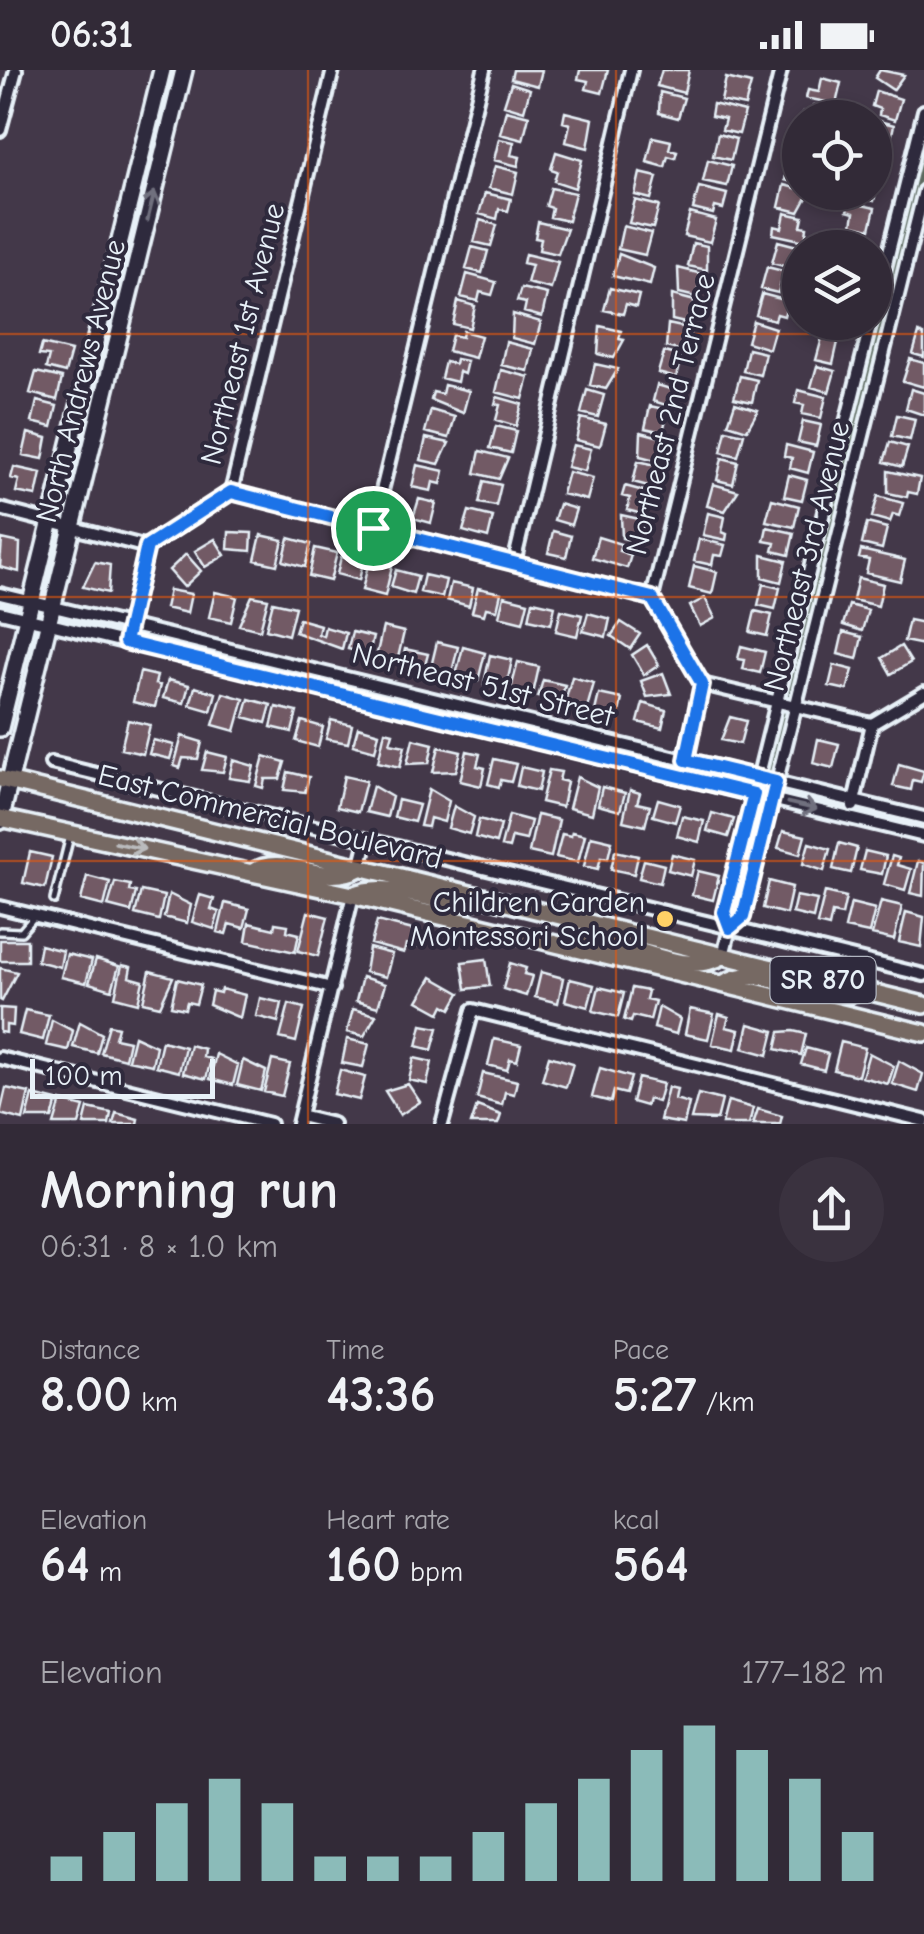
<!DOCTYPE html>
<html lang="en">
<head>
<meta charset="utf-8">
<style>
	:root { --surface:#322a37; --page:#3a323f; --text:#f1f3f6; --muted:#a8a7ad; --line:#4d4652; --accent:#8bbbb9 }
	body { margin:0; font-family:"Comic Neue",sans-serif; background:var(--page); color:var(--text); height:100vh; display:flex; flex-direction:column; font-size:38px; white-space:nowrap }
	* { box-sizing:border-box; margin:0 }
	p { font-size:32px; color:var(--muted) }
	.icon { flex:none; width:55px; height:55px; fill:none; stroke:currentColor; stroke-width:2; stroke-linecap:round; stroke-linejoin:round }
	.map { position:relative; height:1054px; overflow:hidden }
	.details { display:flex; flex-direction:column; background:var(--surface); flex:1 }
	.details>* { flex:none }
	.fabs { position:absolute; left:782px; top:30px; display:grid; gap:20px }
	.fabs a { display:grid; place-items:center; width:110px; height:110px; border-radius:50%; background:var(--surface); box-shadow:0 5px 15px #0003,0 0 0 2px var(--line); font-size:50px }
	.scale { position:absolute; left:30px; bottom:25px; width:185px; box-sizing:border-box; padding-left:10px; border:5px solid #e8f1f8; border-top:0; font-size:28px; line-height:35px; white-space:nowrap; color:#e8f1f8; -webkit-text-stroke:8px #2f2a3d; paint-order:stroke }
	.pin { position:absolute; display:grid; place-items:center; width:85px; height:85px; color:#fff; margin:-42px; border:5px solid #fff; border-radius:50%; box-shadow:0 2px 10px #0007 }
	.round { display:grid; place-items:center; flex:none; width:105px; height:105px; border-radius:52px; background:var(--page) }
	.summary { display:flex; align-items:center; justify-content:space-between; height:170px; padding:0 40px }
	h1 { font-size:55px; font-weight:800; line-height:75px }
	.metrics { display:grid; grid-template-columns:repeat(3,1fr); gap:15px; height:170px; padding:10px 40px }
	.metrics div { display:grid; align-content:center }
	.metrics b { font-size:50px; font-weight:800 }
	.metrics small { font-size:28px; font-weight:400 }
	.metrics p { font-size:28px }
	.chart { height:280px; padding:20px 40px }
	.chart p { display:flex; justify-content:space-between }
	.chart svg { width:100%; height:180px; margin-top:10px; stroke:var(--accent); stroke-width:6 }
	.status { display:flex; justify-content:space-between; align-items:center; height:70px; padding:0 50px; background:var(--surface); direction:ltr }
	.status svg { height:28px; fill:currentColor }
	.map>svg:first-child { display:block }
	.green { fill:#5d6b61; stroke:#a2aeac; stroke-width:2.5 }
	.building { fill:#725a65; stroke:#e8f1f8; stroke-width:2.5 }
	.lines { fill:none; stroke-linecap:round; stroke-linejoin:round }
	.service-casing { stroke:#e8f1f8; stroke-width:12 }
	.minor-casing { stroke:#e8f1f8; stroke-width:18 }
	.secondary-casing { stroke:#e8f1f8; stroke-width:22 }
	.primary-casing { stroke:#e8f1f8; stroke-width:22 }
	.service { stroke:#2f2a3d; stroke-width:5 }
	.minor { stroke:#2f2a3d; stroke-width:10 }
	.secondary { stroke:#2f2a3d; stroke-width:15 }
	.primary { stroke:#766964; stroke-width:15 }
	.oneway { stroke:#70707e }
	.oneway2 { stroke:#babbbd }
	.route-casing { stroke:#fff; stroke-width:20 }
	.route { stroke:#1a73e8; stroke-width:12 }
	.grid { fill:none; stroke:#e8590c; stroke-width:2.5; stroke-opacity:0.55 }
	.poi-dot { fill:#ffd166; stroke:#2f2a3d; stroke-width:4 }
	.labels { text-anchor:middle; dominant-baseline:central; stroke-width:8; stroke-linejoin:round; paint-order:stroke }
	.shield { fill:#2f2a3d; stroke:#b0b5c0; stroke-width:2.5 }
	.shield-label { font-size:28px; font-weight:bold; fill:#e8f1f8 }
	.street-label { font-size:30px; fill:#e8f1f8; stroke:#2f2a3d }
	.poi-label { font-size:30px; fill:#e8f1f8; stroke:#2f2a3d; text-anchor:end }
</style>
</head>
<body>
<div class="status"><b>06:31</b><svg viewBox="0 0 49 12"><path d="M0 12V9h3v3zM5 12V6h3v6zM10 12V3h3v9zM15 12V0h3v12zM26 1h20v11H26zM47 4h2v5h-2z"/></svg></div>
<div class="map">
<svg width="924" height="1054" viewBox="0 0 924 1054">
	<rect width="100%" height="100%" fill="#433849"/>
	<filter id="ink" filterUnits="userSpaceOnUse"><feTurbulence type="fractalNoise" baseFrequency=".01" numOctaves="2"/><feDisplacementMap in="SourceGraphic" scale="20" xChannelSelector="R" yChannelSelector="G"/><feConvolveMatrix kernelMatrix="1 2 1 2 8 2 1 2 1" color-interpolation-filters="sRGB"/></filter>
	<g filter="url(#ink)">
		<path class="green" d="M924,59V103L773,713L924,751V763L770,726L741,844L729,841L758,723L64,553L65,544L762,711Z"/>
		<path class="building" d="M513,0H542L538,16L511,9Z
			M580,0H608L602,23L586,19L588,11L578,9Z
			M662,0H689L684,23L657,16Z
			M880,0L904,5L893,20L875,8Z
			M726,8L751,14L745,36L721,31Z
			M822,8L841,13L836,34L806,28L808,20L819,22Z
			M511,13L530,19L524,41L504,35Z
			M876,21L901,29L895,50L879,45L880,39L872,36Z
			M660,22L684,28L678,48L659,43Z
			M713,34L745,42L739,64L722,60L725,49L711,46Z
			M814,35L833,39L831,48H802L803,42L812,44Z
			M506,40L529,46L523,70L500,64Z
			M565,42L593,49L588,78L566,72L570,54L563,52Z
			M875,50L894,55L889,77L875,74Z
			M718,64L736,69L731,90L713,86Z
			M653,67L671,71L669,79L677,81L675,88L668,86L665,97L647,92Z
			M499,69L514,72L511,85L520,87L518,96L494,90Z
			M875,79L889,82L883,104L875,102Z
			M556,82L582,90L575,118L554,111L557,101L551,99Z
			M708,90L732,96L727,116L703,111Z
			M800,91V114L785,110L787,100L797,103Z
			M495,96L518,102L513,124L489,118Z
			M640,103L657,107L651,129L635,125Z
			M875,108L879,109L874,131L856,127L857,122H875Z
			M784,115L810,122L799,142L779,137Z
			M699,117L727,124L723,139L715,137L713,144L693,139Z
			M551,118L575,123L568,151L550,147L552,138L546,136Z
			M485,123L511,129L508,141L499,139L497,149L479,144Z
			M635,130L659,136L653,158L629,153Z
			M849,132L875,138L870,159L852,155L854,143L847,141Z
			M690,143L716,150L710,172L684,166Z
			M785,143L803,147L801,156L807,157L805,171L773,164L774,156L782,158Z
			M480,150L497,155L491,176L474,172Z
			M538,152L567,159L558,184L539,180L541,169L535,168Z
			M623,156L651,163L645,185L618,179Z
			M842,157L867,165L863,178L836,177Z
			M778,171L797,176L791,198L772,193Z
			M693,173L707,176V200L688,196Z
			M472,177L488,181L482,203L466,199Z
			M525,184L558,192L551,219L527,213L532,195L523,193Z
			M619,184L654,198L650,215L613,206Z
			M767,197L791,203L789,213L781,212L778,223L761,219Z
			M678,198L702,204L696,227L679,223Z
			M467,204L496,212L492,225L480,222L478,231L461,227Z
			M521,218L547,224L542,247L524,242L526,233L517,231Z
			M610,218L639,225L636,237L626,234L623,244L604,240Z
			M762,224L788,231L784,246L777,244L775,250L756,245Z
			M672,225L695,231L689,254L672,250Z
			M458,231L475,236L470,258L453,254Z
			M513,244L541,252L535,274L512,268Z
			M753,251L775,258L769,279L747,272Z
			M819,252H847L843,267L817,260Z
			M668,254L691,259L686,282L666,277Z
			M600,256L621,261L619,269L624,270L614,288L598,284Z
			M463,261L481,266L475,288L448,281L452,265L462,267Z
			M919,263L924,265V287L913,284Z
			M822,268L838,272L833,294L816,290Z
			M506,272L533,279L528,301L501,295Z
			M42,274L71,281L65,303L46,298L49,286L39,285Z
			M748,279L765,283L760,305L743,301Z
			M664,282L681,286L676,308L658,303Z
			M456,289L467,291L464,304L459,302L457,312L441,308L445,292L455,294Z
			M910,289L924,293V317L903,311Z
			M595,294L618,299L606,319L590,315Z
			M817,296L835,301L829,322L811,317Z
			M501,300L529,307L523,329L496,322Z
			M36,302L62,308L57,330L30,323Z
			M740,306L757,310L752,332L734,328Z
			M444,315L469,321L463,343L431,330L433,322L442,324Z
			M657,315L674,320L669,336L653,331Z
			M911,319L924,323V345L906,339Z
			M587,320L604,325L598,347L581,343Z
			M798,320L826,327L821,348L802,344L804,335L795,333Z
			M497,327L522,334L516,356L496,350L500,335L495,334Z
			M37,331L57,336L52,357L32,352Z
			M735,333L758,340L747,360L728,354Z
			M650,336L668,340L663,362L645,358Z
			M431,340L455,347L449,368L425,362Z
			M897,345L915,349L910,370L892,366Z
			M581,348L606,354L600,376L576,370Z
			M803,351L821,355L816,376L798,372Z
			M496,356L516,361L511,383L490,378Z
			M726,360L744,364L738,386L721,382Z
			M641,362L664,368L659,391L640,386Z
			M28,363L47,368L43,389L23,385Z
			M426,368L449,373L439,394L421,390Z
			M890,372L908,377L902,397L884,392Z
			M573,375L591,379L585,401L567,397Z
			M786,375L813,382L808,403L790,398L792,388L784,386Z
			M480,381L508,388L499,409L475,403Z
			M722,388L738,392L733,414L717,410Z
			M638,391L656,395L652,417L633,412Z
			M417,395L444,401L441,414L433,412L431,421L412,417Z
			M14,397L41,403L36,426L16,422L19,410L11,408Z
			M888,401L920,408L917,424L908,422L907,427L888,423Z
			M568,402L593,408L587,430L562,424Z
			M789,405L807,410L802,430L784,426Z
			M484,411L501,415L496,436L479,433Z
			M713,414L738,421L725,441L707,436Z
			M625,416L651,423L646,445L627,440L630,428L622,426Z
			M878,426L903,433L899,446L893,444L890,452L872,447Z
			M419,429L436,433L431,453L413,448Z
			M772,429L799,436L794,457L766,451Z
			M559,434L576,439L571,455L554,450Z
			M469,441L493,447L488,468L463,461Z
			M708,443L725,447L722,462L727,464L726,470L703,465Z
			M621,445L644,450L639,472L622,468Z
			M867,453L887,458L882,479L862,474Z
			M767,457L794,463L789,485L773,481L775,473L764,471Z
			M553,461L571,466L566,487L548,483Z
			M229,462L252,463L251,481L228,479Z
			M261,465L283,470L277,495L255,490Z
			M598,467L621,474L619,481L631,485L627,498L592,488Z
			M289,468L311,474L305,497L283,491Z
			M2,469L20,473L19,502L0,497Z
			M215,469L225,485L205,497L195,481Z
			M699,469L725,475L722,486L714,485L712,495L694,491Z
			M315,478L337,483L330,511L309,506Z
			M861,480L905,490L900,511L866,503L869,490L859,488Z
			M186,484L201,501L184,517L169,500Z
			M762,485L786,491L781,512L762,507Z
			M341,487L363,493L359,510L337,504Z
			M370,487L392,496L385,526L362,520Z
			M95,492L110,495L108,523L83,517Z
			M694,496L717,502L712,524L689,518Z
			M396,500L418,506L413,524L391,517Z
			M424,505L446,510L442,527L420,522Z
			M858,508L883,514L878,536L853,530Z
			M451,513L473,518L469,536L447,530Z
			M763,514L780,518L775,539L758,535Z
			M478,518L501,523L497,540L486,538L484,545L472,542Z
			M169,520L191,524L187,543L165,538Z
			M215,522L237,527L231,552L209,547Z
			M252,526L268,529L260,560L239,555Z
			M504,526L528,532L523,552L499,546Z
			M705,528L715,548L700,556L690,536Z
			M533,531L555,536L551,554L529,549Z
			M273,532L295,537L288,565L266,559Z
			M849,535L868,540L862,561L843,555Z
			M561,540L582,545L577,566L556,561Z
			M755,541L772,545L767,566L750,562Z
			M588,543L610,549L606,567L583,561Z
			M299,549L320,555L318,564L323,566L325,557L346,563L342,579L295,562Z
			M909,550L924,553V575L904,571Z
			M621,552L640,564L630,579L611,566Z
			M383,557L404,562L397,592L376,587Z
			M352,562L373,567L369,584L348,579Z
			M843,562L862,567L857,589L838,584Z
			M437,572L458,577L451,606L430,601Z
			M647,575L659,595L644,605L632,585Z
			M741,576L765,582L760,603L743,599L745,590L738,589Z
			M901,576L911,592L891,604L882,588Z
			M463,577L485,583L478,611L456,605Z
			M405,579L428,584L424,599L402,593Z
			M490,585L512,590L506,619L484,614Z
			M518,592L539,597L533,624L511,619Z
			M834,595L853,600L847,620L829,616Z
			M140,602L157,606L155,614L160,615L155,637L133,632Z
			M663,603L671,624L647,627L641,611Z
			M572,607L594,613L587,638L565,632Z
			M168,610L189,615L184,633L163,628Z
			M543,610L565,615L560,632L538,627Z
			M195,617L216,623L211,641L190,635Z
			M223,623L244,629L235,661L213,655Z
			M599,624L622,629L618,647L595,641Z
			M249,629L271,635L266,653L244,647Z
			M643,633L666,640L662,658L638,652Z
			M276,637L297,642L292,662L271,657Z
			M730,647L746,651L740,674L721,670Z
			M128,650L150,655L143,684L121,679Z
			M331,650L352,655L348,673L326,669Z
			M302,651L323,657L318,677L296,671Z
			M358,657L379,663L375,681L353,675Z
			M385,661L393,663L390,673L405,676L400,697L378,692Z
			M182,666L202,672L198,689L183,688L180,698L174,696Z
			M413,669L433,674L429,693L407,694Z
			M818,669L839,674L833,698L813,693Z
			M153,670L174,675L170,689L149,684Z
			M439,677L461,682L456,701L433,702Z
			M467,681L480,684L477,696L485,698L481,716L460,711Z
			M207,682L227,687L223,702L202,700Z
			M264,686L285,692L280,709H265L263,718L256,716Z
			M494,689L516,694L511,712L501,710L499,717L488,714Z
			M233,690L254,696L250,711L229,708Z
			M899,694L924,701L921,712L913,710L911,720L893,716Z
			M521,697L542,702L538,721L517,716Z
			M549,700L561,702L559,710L567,712L562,737L541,732Z
			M288,702L309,707L305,722L284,720Z
			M344,706L366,711L358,742L337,737Z
			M577,707L598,717L592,744L569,738Z
			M373,716L392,727L387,747L366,742Z
			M602,717L625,723L620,741L598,735Z
			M429,719L449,731L444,752L430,748L428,757L420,756Z
			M630,720L640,723L637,733L650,736L645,756L623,751Z
			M658,729L680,735L675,752L653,746Z
			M398,730L419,735L414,752L394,747Z
			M454,736L474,747L469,764L448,758Z
			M712,743L734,749L728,767L707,761Z
			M509,745L531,751L526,770L512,767L509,778L501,776Z
			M537,745L559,750L551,787L529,782Z
			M682,746L704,751L699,772L677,766Z
			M479,749L501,755L496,773L475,767Z
			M783,761L805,766L800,784L778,778Z
			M572,762L585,765L578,792L556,787L562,764L571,766Z
			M591,766L612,771L608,788L601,787L598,799L584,796Z
			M809,773L830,779L824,801L803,794Z
			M839,773L857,778L851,803L833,799Z
			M615,781L638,786L634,804L611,799Z
			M865,781L886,786L882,804L860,800Z
			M30,782L52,787L45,818L23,813Z
			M672,784L695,790L691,806L668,800Z
			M892,786L899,788L897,795L911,799L905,820L884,814Z
			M644,790L664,795L660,813L639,808Z
			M918,791L924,793L923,826L910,823Z
			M698,801L719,806L713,830L692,825Z
			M87,806L110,812L104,836L81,830Z
			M769,811L792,817L786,844L763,838Z
			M115,812L130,815L129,821L136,822L131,842L108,836Z
			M141,821L164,826L159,850L135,844Z
			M825,822L846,827L842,845L832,843L829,857L817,854Z
			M169,824L191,835L187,853L164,847Z
			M200,825L214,829L211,839L219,842L214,859L192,852Z
			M796,826L817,830L813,848L792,843Z
			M881,831L902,836L894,870L872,865Z
			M225,833L249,839L244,858L229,854L226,864L218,862Z
			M851,833L875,839L869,863L845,858Z
			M308,842L328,847L318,886L298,881Z
			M906,842L924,847L921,877L899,872Z
			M377,851L421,862L417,877L406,874L404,883L371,874Z
			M249,853L274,859L275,853L288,855L287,861L299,864L295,882L246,871Z
			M0,870H27V891H0Z
			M40,875L63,881L60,897L37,891Z
			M369,878L392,884L386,907L365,902Z
			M67,884L92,890L86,913L61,907Z
			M96,889L119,896L112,920L89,913Z
			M486,889L490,916L466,919L462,892Z
			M510,893L526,898L524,904L532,906L526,926L503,919Z
			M122,895L131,897L129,907L143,911L138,933L115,927Z
			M0,898L17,902L2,931L0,930Z
			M150,901L173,907L160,936L143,932Z
			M541,902L563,908L558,933L535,927Z
			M362,907L385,914L378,937L356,931Z
			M432,907L460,923L451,939L444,935L440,943L418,931Z
			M177,909L201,915L196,934L187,932L185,939L171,936Z
			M570,909L594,915L588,937L565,931Z
			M599,917L624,923L618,947L593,941Z
			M632,918L648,921L646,929L655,931L650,950L633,946L631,952L624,950Z
			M221,919L245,925L240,948L209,935L212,921L220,923Z
			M260,928L282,933L278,952L256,946Z
			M289,934L304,938L296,972L280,968Z
			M659,937L680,949L676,964L654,958Z
			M0,938L14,939L13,956L6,955V963L0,962Z
			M353,939L376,945L364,966L347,962Z
			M690,939L714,944L708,969L685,964Z
			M25,940L49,945L43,970L19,964Z
			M719,944L729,947L726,957L739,960L735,979L712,974Z
			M52,950L73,961L68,980L46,975Z
			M80,952L102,964L97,983L73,977Z
			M749,954L774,961L768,985L743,978Z
			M109,955L118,957L115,968L129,971L125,989L101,983Z
			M422,955L438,958L432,980L417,976Z
			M793,961L806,964L801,985L776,979L780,962Z
			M134,966L156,976L152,995L128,990Z
			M347,969L369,974L363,997L342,993Z
			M494,969L521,975L517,991L510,989L507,1000L488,995Z
			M162,971L185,977L179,1002L156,996Z
			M841,972L865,978L858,1006L834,1000Z
			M190,975L204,979L203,987L211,989L206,1009L183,1003Z
			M806,978L828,984L824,1000L801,994Z
			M869,983L894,996L888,1014L862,1007Z
			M216,984L238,995L233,1015L210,1009Z
			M549,986L573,993L566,1017L542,1010Z
			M414,988L432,992L427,1014L409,1010Z
			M243,990L266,1001L261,1021L237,1015Z
			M272,990L290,994L282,1026L264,1022Z
			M899,991L923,1004L918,1022L892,1014Z
			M600,998L631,1007L626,1024L614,1021L611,1032L592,1027Z
			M340,1000L365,1007L359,1030L334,1024Z
			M483,1003L517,1011L514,1024L505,1022L502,1035L477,1028Z
			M638,1008L663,1014L658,1032L648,1029L646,1036L632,1032Z
			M408,1014L420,1032L400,1045L385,1021Z
			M668,1017L677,1019L675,1029L689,1033L684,1054L660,1050Z
			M6,1018L29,1023L23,1050L0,1044Z
			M698,1024L722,1030L717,1050L691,1049Z
			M33,1025L57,1031L52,1048H27Z
			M61,1031L84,1037L79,1054H54Z
			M728,1031L753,1038L749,1054H722Z
			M477,1036L501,1045L498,1054H471Z
			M88,1038L111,1043L109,1054H84Z
			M758,1039L782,1046L780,1054H753Z
			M116,1043L138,1049L137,1054H113Z"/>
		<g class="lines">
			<g class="service-casing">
				<path id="service" d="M54,830L70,766
					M0,861L21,862L34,847"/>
			</g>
			<g class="minor-casing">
				<path id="minor" d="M0,60L16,0
					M875,238L924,41
					M231,422L652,528
					M0,439L147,477
					M373,458L484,0
					M514,493L631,0
					M0,524L924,748
					M0,542L924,766
					M125,572L147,477L231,422L333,0
					M702,614L872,654
					M51,693L924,905
					M681,707L702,614L652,528L781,0
					M853,736L872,654L924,623
					M360,798L367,770
					M0,837L332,918
					M730,858L725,842L871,252
					M723,886L730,858L743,847L924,121
					M0,988L270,1054
					M300,1046L333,1054
					M298,1054L353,825
					M442,1054L473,940L924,1051"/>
			</g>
			<g class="secondary-casing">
				<path id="secondary" d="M0,658L162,0
					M0,751L184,0"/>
			</g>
			<g class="primary-casing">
				<path id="primary" d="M0,709L924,935
					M0,748L353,825L924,963
					M253,802C284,781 321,819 360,798
					M353,825C399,805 454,848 480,827
					M575,879C618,855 674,913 723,886
					M723,914C765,885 819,943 862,919"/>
			</g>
			<use href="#service" class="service"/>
			<use href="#minor" class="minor"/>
			<use href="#secondary" class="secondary"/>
			<use href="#primary" class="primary"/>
		</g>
		<defs><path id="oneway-shaft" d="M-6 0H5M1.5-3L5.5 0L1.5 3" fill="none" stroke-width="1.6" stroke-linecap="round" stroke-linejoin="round" transform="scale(2.5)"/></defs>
		<g class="oneway">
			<use href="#oneway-shaft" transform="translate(151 136) rotate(-76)"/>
			<use href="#oneway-shaft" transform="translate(802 736) rotate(13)"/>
		</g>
		<use class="oneway2" href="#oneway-shaft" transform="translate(130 776) rotate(12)"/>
	</g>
	<g class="lines" filter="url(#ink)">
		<g class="route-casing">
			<path id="route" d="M231,422L652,528L702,614L686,690L776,712L743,847L730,858L724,842L754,724L125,572L147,476Z"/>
		</g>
		<use href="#route" class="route"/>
	</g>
	<path class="grid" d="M308,0V1054M616,0V1054M0,264H924M0,527H924M0,791H924"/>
	<circle class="poi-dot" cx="665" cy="849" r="10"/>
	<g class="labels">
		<rect class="shield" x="770.5" y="887" width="105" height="46" rx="8"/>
		<g class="shield-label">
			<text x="823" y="910">SR 870</text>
		</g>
		<g class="street-label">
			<text transform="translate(243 264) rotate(-76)">Northeast 1st Avenue</text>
			<text transform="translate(81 311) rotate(-76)">North Andrews Avenue</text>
			<text transform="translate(671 344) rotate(-76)">Northeast 2nd Terrace</text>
			<text transform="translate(807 486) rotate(-76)">Northeast 3rd Avenue</text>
			<text transform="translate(483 615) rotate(14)">Northeast 51st Street</text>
			<text transform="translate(270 747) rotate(14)">East Commercial Boulevard</text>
		</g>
		<g class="poi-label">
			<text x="645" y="832">Children Garden<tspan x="645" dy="34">Montessori School</tspan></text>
		</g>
	</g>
</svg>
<div class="fabs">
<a><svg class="icon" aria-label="locate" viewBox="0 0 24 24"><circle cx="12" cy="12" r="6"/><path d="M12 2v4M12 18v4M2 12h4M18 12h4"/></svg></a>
<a><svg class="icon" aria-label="layers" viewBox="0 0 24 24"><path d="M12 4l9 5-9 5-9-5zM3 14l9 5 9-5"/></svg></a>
</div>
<div class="scale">100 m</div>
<div class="pin" style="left:373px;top:458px;background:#1e9e55"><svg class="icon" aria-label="arrive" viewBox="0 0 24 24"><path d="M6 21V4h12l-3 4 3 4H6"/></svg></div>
</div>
<section class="details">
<div class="summary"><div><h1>Morning run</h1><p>06:31 · 8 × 1.0 km</p></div><a class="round"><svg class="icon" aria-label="share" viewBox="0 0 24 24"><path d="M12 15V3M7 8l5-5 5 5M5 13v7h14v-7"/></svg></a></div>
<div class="metrics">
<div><p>Distance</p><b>8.00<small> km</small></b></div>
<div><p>Time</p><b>43:36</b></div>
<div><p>Pace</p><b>5:27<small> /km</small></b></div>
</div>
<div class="metrics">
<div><p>Elevation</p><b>64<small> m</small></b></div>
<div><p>Heart rate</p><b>160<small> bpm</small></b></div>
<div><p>kcal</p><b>564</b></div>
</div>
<div class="chart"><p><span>Elevation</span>177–182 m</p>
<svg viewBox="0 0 160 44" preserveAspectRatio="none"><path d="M5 44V38M15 44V32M25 44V25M35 44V19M45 44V25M55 44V38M65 44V38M75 44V38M85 44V32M95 44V25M105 44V19M115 44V12M125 44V6M135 44V12M145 44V19M155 44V32"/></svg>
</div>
</section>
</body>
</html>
